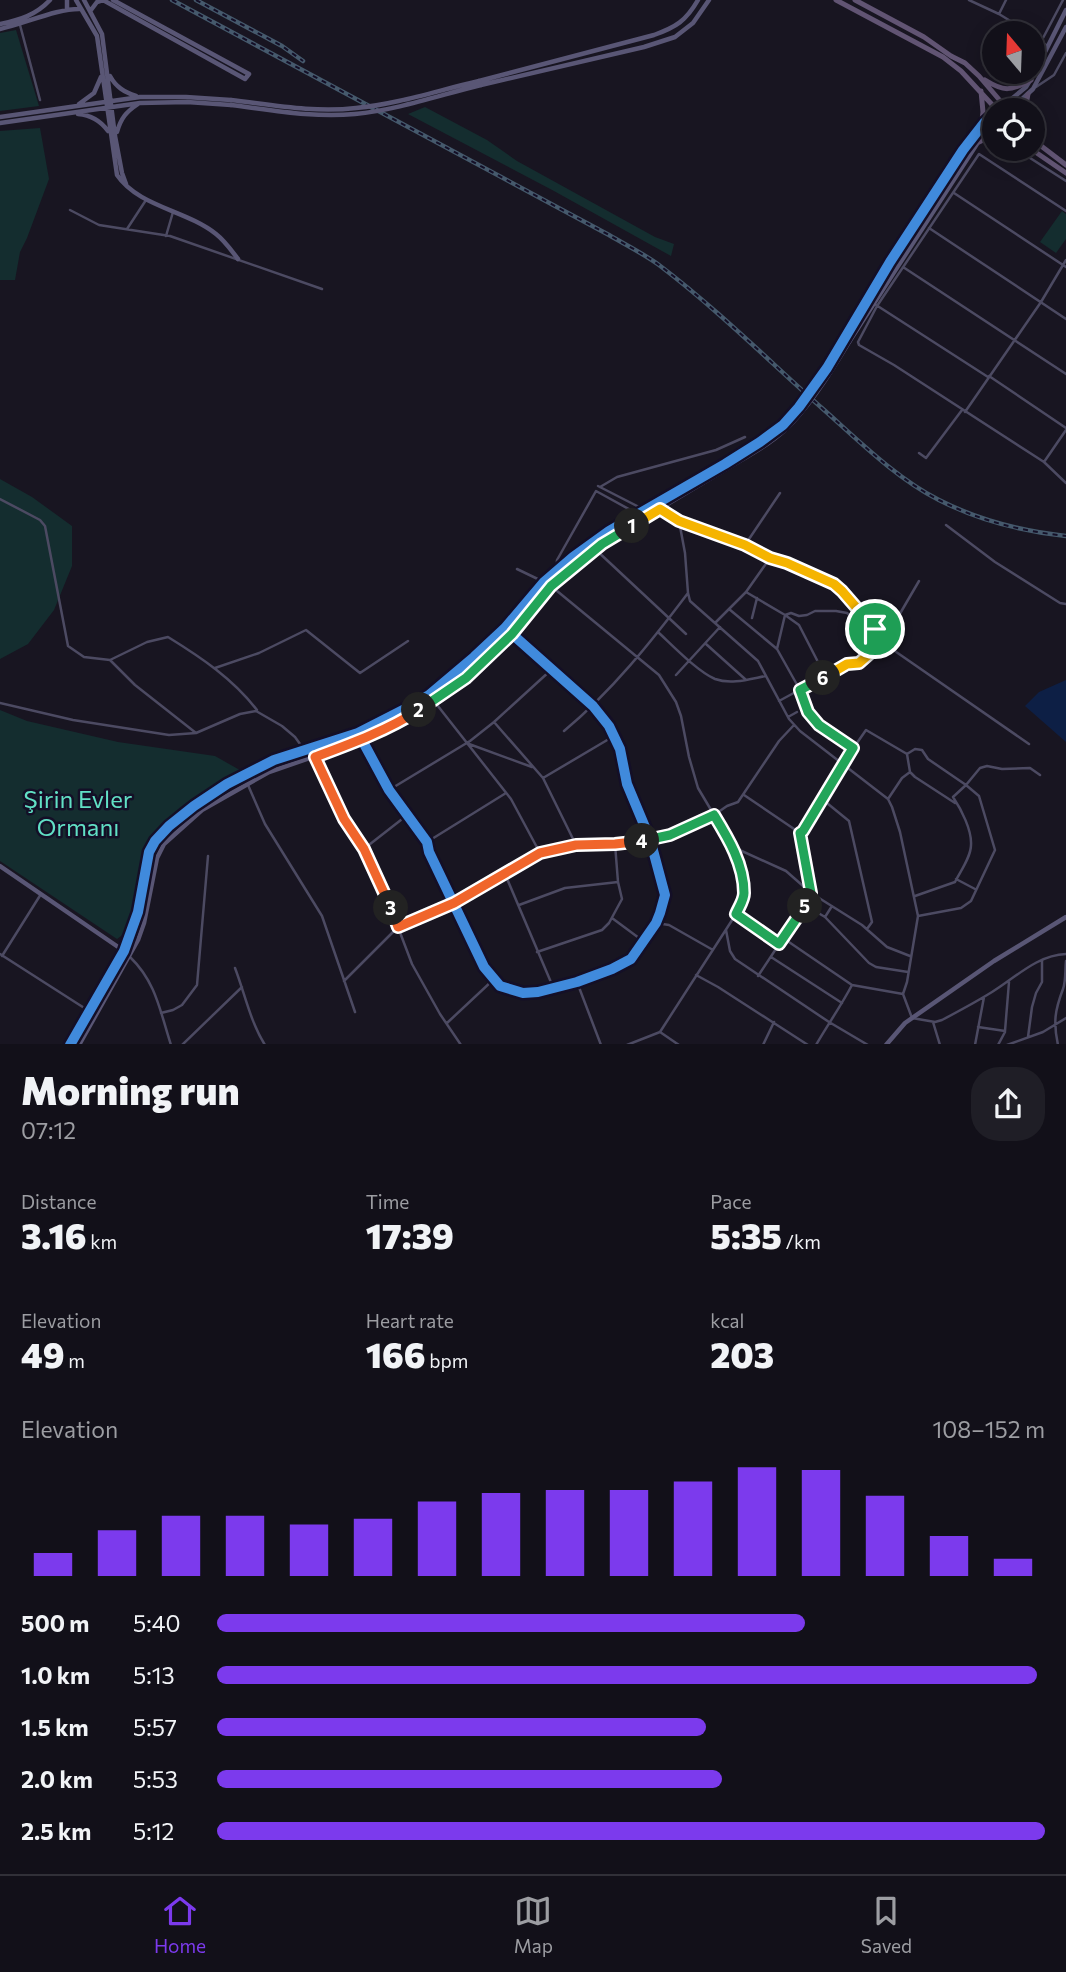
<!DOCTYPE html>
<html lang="en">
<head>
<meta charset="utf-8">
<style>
	:root { --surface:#121019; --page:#1f1e26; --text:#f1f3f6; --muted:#9c9da2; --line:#313038; --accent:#7c3aed }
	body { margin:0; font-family:Commissioner,sans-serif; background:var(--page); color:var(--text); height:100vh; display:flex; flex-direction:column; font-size:26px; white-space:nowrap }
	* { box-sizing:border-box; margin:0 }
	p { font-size:23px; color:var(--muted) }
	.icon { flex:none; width:38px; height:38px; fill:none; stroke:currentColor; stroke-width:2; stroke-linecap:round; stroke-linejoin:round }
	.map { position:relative; height:1044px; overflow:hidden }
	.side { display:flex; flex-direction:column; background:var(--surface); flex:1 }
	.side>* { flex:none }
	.needle { width:46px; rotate:341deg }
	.fabs { position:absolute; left:982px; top:21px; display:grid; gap:14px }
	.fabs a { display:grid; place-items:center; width:63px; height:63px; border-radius:50%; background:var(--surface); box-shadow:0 4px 18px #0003,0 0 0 2px var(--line); font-size:35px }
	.pin { position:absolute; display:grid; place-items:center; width:60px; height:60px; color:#fff; margin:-30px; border:4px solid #fff; border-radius:50%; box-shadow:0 2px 7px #0007 }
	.km { position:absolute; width:35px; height:35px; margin:-18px; border-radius:50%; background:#222; color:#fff; font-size:19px; line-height:35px; text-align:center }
	.round { display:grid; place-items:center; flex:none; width:74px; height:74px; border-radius:28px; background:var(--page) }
	.headline { display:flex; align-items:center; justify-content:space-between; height:119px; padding:0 21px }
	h1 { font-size:38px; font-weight:800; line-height:52px }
	.stats { display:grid; grid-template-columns:repeat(3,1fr); gap:10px; height:119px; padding:7px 21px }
	.stats div { display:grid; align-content:center }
	.stats b { font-size:35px; font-weight:800 }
	.stats small { font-size:19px; font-weight:400 }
	.stats p { font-size:19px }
	.chart { height:196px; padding:14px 21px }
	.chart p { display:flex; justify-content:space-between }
	.chart svg { width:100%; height:126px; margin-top:7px; stroke:var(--accent); stroke-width:6 }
	ul { padding:0 21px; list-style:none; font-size:23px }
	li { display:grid; grid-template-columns:112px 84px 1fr; align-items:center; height:52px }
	li i { height:18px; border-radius:9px; background:var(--accent) }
	.tab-bar { display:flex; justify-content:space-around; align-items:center; height:98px; border-top:2px solid var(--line); background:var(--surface); font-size:19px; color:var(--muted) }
	.tab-bar a { display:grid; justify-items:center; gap:4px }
	.tab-bar .active { color:var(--accent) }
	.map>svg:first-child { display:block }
	.green { fill:#142d2f }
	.water { fill:#0d1f45 }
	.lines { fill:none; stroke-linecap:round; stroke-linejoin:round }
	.street { stroke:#4c4a62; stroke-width:2.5 }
	.secondary { stroke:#595675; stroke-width:4.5 }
	.primary { stroke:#615473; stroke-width:5 }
	.rail-casing { stroke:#45596c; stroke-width:4.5 }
	.rail { stroke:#140f27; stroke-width:2; stroke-dasharray:5; stroke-linecap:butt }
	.secondary-bridge { stroke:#595675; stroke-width:4.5 }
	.cycleway-casing { stroke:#140f27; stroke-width:15 }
	.cycleway { stroke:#408adc; stroke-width:10 }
	.split-1-casing { stroke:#fff; stroke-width:14 }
	.split-2-casing { stroke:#fff; stroke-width:14 }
	.split-3-casing { stroke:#fff; stroke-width:14 }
	.split-4-casing { stroke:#fff; stroke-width:14 }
	.split-5-casing { stroke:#fff; stroke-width:14 }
	.split-6-casing { stroke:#fff; stroke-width:14 }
	.split-7-casing { stroke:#fff; stroke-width:14 }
	.split-1 { stroke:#f5b400; stroke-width:9 }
	.split-2 { stroke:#22a559; stroke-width:9 }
	.split-3 { stroke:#f0652b; stroke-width:9 }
	.split-4 { stroke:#f0652b; stroke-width:9 }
	.split-5 { stroke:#22a559; stroke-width:9 }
	.split-6 { stroke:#22a559; stroke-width:9 }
	.split-7 { stroke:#f5b400; stroke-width:9 }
	.labels { text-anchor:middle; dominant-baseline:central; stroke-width:5; stroke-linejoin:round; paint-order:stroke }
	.park-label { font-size:24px; fill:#61e0c5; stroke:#140f27 }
</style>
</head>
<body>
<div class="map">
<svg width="1066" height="1045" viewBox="0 0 1066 1045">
	<rect width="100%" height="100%" fill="#181521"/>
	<path class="green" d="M16,30L39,106L0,111V33Z
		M425,107L487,140L517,161L655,237L674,244L671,256L554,191L408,114Z
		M40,128L49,179L27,238L20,252L15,280H0V131Z
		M1062,211L1066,214V239L1056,253L1040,242Z
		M0,479L32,497L72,526V566L54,610L28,644L0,659Z
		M0,710L27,721L118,742L215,756L245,773C206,785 158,815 144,856C136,879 134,906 129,930L117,939L0,861Z"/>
	<path class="water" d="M1066,680V742L1025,706L1039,692Z"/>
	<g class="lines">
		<path class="street" d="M969,0L999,14L1030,33
			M999,14L1006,0
			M20,25L40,100
			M1032,35L1046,45
			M1042,40L1063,0
			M1036,87L1054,75L1066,53
			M1016,149L1066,181
			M954,193L1066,267
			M70,210L99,225L170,236L322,289
			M1066,211L979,154L877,306L858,342L859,345L894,365L1044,462L1066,483
			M929,228L1066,319
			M127,229L146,200
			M166,236L173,212
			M903,267L1066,374
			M873,303L988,377
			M989,376L1066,428
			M965,412L1041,302L1066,260
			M919,453L926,458L962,410
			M1044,462L1066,430
			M598,486L643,509
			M600,487L617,477L716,450L745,437
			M0,499L40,520L45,526L68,646L84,657L110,660L135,685L196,733
			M660,509L679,521L698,529L745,545L770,558L787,563L821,577L834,584L842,591L889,647L1029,744
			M679,521L685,553L688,593L690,601L758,661L789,719L800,731L888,799L892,807L900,832L918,916L907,982L903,994L912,1018L935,1022L942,1020C959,1011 976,1002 992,992C1015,978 1037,955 1066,954
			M946,525L995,562L1060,603L1066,604
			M745,545L780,493
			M595,549L686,634
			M517,569L544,582
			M556,571L557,560L596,491L636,513
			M551,586L659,675L676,702L681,716L689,757L698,788L733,847L742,878L744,896L736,914L660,1032L679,1045
			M746,592L785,615L799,625L818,662
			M729,609L777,649L800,690L808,712L819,725L853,748
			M752,618L757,598
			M716,622L746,592L770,558
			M658,632C673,646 697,671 715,679C731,685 750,679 766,676
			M706,644L745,679
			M777,649L785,615L791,613L799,616L807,615L815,611H836L847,613L858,622L863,635L878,647
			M110,660L147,642L168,637C202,658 233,679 257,710
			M215,668L259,653L306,630L360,673L408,641
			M676,675L720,627
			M434,701L511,799L540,853
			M779,701L847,664L859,663L884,641L919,581
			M0,703L73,720L169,735L196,733L240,714L256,711L282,726L295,737L305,751L315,757L344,819L364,849L385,893L412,964L440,1014L461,1045
			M788,717L797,712
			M494,722L543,778L576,845
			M564,731C612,691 651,642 688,593
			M362,740L389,790L427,842L429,852L484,967L500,986L523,993L538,992L577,982L612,969L631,959L656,923L660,913L665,895L650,839L627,784L620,749L609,726L593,706L512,634
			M469,744L532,767
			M907,754L915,749L922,750L928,759L966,785L980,768L987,766L1002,769L1030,768L1040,775
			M543,778L614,736
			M248,785L265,824L322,916L355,1012
			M389,790L470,741L494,722L551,670
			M744,795L800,833L811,893L805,905L758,976
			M822,799L849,821L872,922L867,929
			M888,799L902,778L910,772L915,777L955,803
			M800,833L803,831L843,763L866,730L907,754L910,772
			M427,842L506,793
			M733,847L786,871L811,893L862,925L887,947L910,956
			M365,848L406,816
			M505,874L553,987
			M956,879L975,889
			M915,896L955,882C960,872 971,857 971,845C972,830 961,809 953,797L966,785L979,796L995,850L971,901L961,908L918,916
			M519,905L565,888L618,882L615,844
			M805,905L825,917
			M832,906L825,917L869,963L876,967L908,972
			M736,914L779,944
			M612,918L643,941
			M656,923L669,925L713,950
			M726,930L730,951L735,959L829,1022L868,1045
			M783,938L852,985L903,994
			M537,952L602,930L609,923L622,899L618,882
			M0,954L89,1011
			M2,956L41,894
			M130,957C156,982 160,1011 171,1045
			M771,957L842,1003
			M235,968C245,994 250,1021 265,1045
			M696,975L718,987L808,1045
			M344,981L398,927L454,903L540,853L576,845L615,844L670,836L714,815L727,806L738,802L779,741L794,725
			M577,982L601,1045
			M161,1013L173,1010L182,1005L197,985L208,856
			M933,1022L940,1045
			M447,1023L493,980
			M978,1027L1005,1031L1009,982
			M1028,1037L1032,1007L1036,993L1042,982V960
			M182,1045L242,987
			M627,1045L660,1032
			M763,1045L774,1022
			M816,1045C828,1024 841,1006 852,985
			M975,1045L984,997
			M998,1045L1005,1032
			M1007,1045L1043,1032L1066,1018
			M1058,1045C1053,1022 1055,1010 1063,989C1066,981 1065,970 1066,961"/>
		<path class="secondary" d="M76,0L97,36L117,175C139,207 186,210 216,234C225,241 231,250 238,259
			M84,0L102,34L115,136L122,173L126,184
			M103,0L245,79L249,74
			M113,0L249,74
			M67,9V0
			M91,10L97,2L103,0
			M0,24C20,20 36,15 50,0
			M0,29C24,24 58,8 81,9
			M110,76C116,87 124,92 136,96
			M479,81L654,35C676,27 686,21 698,0
			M481,85L644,47L675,37L693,23L709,0
			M79,104L94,93L101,77
			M998,110L1026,87L1034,74L1066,10
			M1010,110L1033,89L1066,27
			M78,114C91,115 100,120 108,131
			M0,117L140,97H186L231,100
			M0,123L140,103L187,102L231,105
			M117,132C121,118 126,112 138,104
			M845,340C876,287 909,235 942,183C958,159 972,133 994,114
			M849,342L986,130L994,124
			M0,866L124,951
			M70,1045L124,951L138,912L149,852L155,841L178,818L227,784L274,760L358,733L405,709L429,695L474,657L505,628L544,582L573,557L609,531L725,464
			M79,1045L138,940L144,923L157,858L164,844L202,810L269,772L362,740L404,719L433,701L466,678L512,634L551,586L602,543L726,469
			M886,1045L905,1023L994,961L1066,917"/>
		<path class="primary" d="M836,0L943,57L961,71L997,110
			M855,0L924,37L951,56L965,63L979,76L1008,110
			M985,80C1004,92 1011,91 1031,80
			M1025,110L1028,94
			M975,134L982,120L983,112L981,91
			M1032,139L1066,165
			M979,142L994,135
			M1031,149L1066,173"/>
		<g class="rail-casing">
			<path id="rail" d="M172,0L609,235C626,245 644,254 659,265C717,309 769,361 823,409C859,441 896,478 939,500C980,521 1021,531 1066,536
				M196,0L282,46L303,61"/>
		</g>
		<use href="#rail" class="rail"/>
		<path class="secondary-bridge" d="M231,100C273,105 315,113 356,108C398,104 439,90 479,81
			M231,105C272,110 313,118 355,114C397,110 440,95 481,85
			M725,464C745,452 766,440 783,424C808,401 826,369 845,340
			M726,469C749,455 775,442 793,422C815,398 832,370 849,342"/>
		<g class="cycleway-casing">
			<path id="cycleway" d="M362,740L389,790L427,842L429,852L484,967L500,986L523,993L538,992L577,982L612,969L631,959L656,923L660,913L665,895L650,839L627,784L620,749L609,726L593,706L512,634
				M70,1045L124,951L138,912L149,852L155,841L169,826L194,806L227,784L274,760L358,733L405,709L429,695L474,657L505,628L544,582L573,557L609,531L725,464L760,442L783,425L799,407L827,368L890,262L963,150L984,123L994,114"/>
		</g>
		<use href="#cycleway" class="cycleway"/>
	</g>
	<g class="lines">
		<g class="split-1-casing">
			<path id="split-1" d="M632,526L660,509L679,521L745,545L770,558L787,563L834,584L842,591L875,629"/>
		</g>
		<g class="split-2-casing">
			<path id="split-2" d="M419,710L466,678L512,634L551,586L602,544L632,526"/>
		</g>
		<g class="split-3-casing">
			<path id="split-3" d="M391,908L364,849L344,819L315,757C350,744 386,731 419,710"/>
		</g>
		<g class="split-4-casing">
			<path id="split-4" d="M391,908L398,927L454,903L540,853L576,845L615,844L642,841"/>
		</g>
		<g class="split-5-casing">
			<path id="split-5" d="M642,841L670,835L714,815C728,838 744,864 744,893C744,900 739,907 736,914L779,944L805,906"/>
		</g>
		<g class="split-6-casing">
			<path id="split-6" d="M805,906L811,893L800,833L803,831L853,748L819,725L808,712L800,690L823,678"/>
		</g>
		<g class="split-7-casing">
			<path id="split-7" d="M823,678L847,664L859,663L884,641L875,629"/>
		</g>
		<use href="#split-1" class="split-1"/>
		<use href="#split-2" class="split-2"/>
		<use href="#split-3" class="split-3"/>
		<use href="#split-4" class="split-4"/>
		<use href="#split-5" class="split-5"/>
		<use href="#split-6" class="split-6"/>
		<use href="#split-7" class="split-7"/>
	</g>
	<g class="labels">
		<g class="park-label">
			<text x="78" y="798">Şirin Evler<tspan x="78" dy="28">Ormanı</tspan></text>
		</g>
	</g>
</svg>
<div class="fabs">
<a><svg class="needle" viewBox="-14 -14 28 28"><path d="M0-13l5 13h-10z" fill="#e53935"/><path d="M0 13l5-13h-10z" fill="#9c9da2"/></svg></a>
<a><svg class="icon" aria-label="locate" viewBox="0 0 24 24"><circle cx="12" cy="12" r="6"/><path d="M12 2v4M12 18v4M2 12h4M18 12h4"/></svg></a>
</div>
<div class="pin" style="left:875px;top:629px;background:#1e9e55"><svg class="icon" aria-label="arrive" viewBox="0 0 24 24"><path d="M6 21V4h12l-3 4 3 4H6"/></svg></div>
<b class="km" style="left:632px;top:526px">1</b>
<b class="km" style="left:419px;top:710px">2</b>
<b class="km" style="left:391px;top:908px">3</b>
<b class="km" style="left:642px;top:841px">4</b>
<b class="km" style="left:805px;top:906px">5</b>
<b class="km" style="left:823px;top:678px">6</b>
</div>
<section class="side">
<div class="headline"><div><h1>Morning run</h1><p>07:12</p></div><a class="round"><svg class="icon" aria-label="share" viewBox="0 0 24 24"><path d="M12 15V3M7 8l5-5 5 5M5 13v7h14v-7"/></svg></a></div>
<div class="stats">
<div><p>Distance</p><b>3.16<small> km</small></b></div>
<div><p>Time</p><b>17:39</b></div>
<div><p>Pace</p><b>5:35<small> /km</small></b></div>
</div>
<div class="stats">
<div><p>Elevation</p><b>49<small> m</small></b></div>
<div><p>Heart rate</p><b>166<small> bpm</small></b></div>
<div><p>kcal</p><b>203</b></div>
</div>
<div class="chart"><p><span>Elevation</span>108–152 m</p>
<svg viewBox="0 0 160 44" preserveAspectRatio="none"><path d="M5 44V36M15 44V28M25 44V23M35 44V23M45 44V26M55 44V24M65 44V18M75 44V15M85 44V14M95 44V14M105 44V11M115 44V6M125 44V7M135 44V16M145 44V30M155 44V38"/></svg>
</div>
<ul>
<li><b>500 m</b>5:40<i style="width:71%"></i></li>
<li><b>1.0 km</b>5:13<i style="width:99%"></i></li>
<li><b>1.5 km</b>5:57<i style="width:59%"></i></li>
<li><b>2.0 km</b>5:53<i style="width:61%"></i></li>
<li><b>2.5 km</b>5:12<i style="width:100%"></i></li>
</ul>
</section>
<nav class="tab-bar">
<a class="active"><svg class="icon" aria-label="home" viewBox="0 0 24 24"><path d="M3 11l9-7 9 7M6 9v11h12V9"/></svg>Home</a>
<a><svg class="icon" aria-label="map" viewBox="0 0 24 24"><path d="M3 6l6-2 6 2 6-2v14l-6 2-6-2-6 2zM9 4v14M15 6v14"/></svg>Map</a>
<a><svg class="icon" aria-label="saved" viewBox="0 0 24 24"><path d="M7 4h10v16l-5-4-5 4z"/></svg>Saved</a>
</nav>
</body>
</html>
